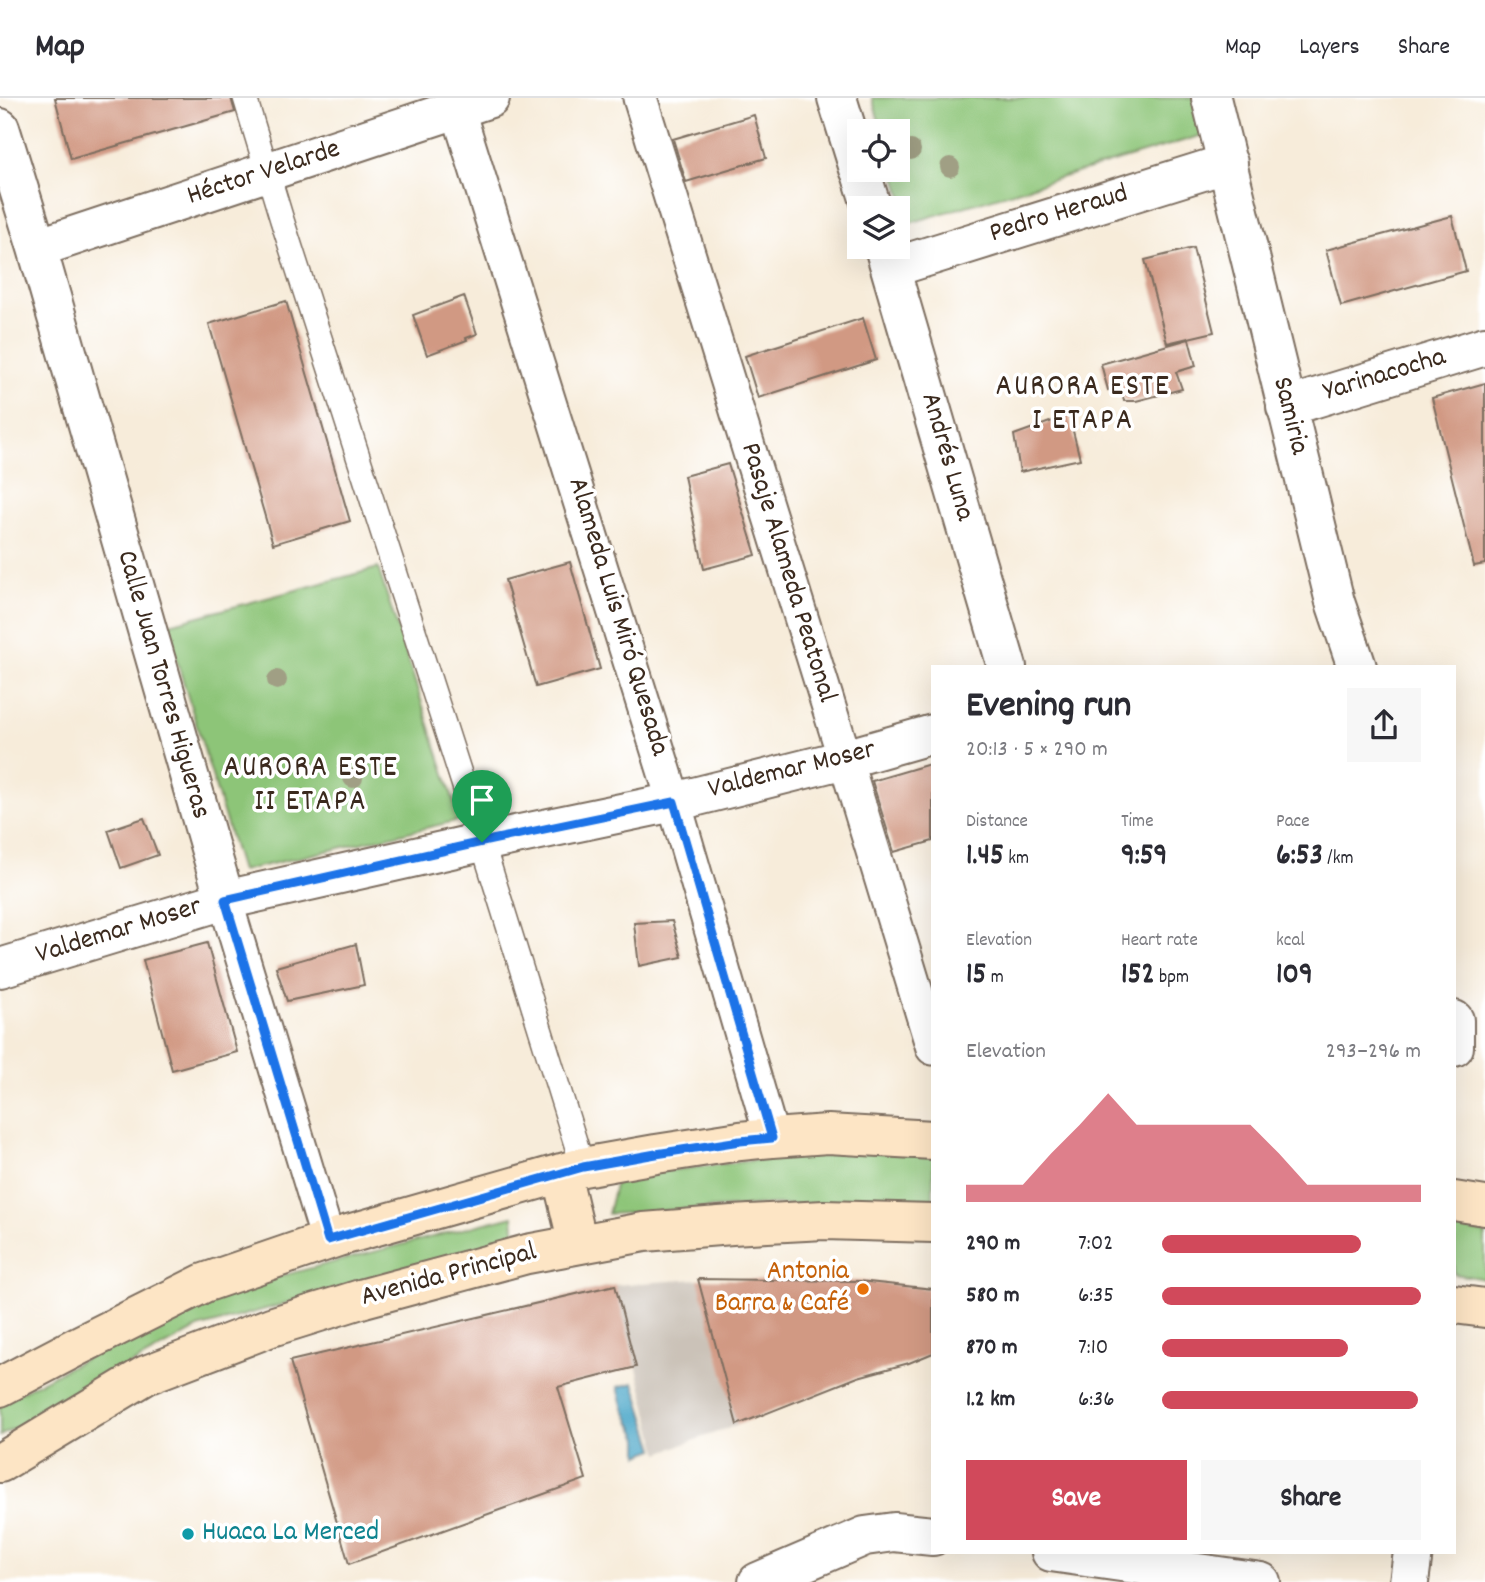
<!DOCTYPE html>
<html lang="en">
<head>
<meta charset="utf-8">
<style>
	:root { --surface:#fff; --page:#f7f7f7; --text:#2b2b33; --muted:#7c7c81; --line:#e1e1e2; --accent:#d1495b }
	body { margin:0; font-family:Dekko,sans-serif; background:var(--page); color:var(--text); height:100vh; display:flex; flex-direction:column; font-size:26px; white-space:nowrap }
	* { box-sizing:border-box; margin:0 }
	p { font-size:23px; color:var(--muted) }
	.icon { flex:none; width:38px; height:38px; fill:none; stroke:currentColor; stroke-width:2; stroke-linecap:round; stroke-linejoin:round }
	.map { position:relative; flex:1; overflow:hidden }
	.drawer { position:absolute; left:931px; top:567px; width:525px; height:889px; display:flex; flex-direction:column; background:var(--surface); border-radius:0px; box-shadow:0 7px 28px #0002 }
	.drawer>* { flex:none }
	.fabs { position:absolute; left:847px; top:21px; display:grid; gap:14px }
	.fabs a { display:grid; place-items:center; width:63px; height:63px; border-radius:0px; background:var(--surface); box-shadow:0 7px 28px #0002; font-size:35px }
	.pin { position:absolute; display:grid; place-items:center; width:60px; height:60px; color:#fff; margin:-72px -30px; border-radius:50% 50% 50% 0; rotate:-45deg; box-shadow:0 0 7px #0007 }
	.pin .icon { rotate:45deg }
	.round { display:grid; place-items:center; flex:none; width:74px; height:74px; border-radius:0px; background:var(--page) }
	.headline { display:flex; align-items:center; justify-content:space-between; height:119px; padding:0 35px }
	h1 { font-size:38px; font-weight:700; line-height:52px }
	.metrics { display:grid; grid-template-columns:repeat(3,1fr); gap:10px; height:119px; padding:7px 35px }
	.metrics div { display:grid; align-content:center }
	.metrics b { font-size:30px; font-weight:700 }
	.metrics small { font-size:19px; font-weight:400 }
	.metrics p { font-size:19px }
	.chart { height:196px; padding:14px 35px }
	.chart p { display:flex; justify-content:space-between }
	.chart svg { width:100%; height:126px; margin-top:7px; fill:var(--accent); opacity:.7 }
	.button { display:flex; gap:14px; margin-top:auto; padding:14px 35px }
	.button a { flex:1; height:80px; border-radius:0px; background:var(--accent); color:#fff; font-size:28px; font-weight:700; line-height:80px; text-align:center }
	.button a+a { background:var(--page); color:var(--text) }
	ul { padding:0 35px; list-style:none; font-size:23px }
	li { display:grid; grid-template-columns:112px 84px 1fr; align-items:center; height:52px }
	li i { height:18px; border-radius:9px; background:var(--accent) }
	header { display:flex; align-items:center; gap:42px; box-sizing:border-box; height:98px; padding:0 35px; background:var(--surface); border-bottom:2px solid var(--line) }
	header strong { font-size:33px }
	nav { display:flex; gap:38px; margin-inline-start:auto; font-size:24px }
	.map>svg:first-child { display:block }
	.industrial { fill:#cbc2b8 }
	.green { fill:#8dc578; stroke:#64784b; stroke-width:2 }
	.water { fill:#4aa6c8; stroke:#426873; stroke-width:2 }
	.building { fill:#d19983 }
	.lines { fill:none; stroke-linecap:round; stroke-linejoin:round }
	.service-casing { stroke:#7d6e60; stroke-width:26 }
	.pedestrian-casing { stroke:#7d6e60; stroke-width:37 }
	.minor-casing { stroke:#7d6e60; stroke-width:42 }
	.secondary-casing { stroke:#7d6e60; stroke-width:42 }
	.service { stroke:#fff; stroke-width:23 }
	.pedestrian { stroke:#fff; stroke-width:33 }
	.minor { stroke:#fff; stroke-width:38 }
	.secondary { stroke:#fde5c5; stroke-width:38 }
	.tree { fill:#a09f84 }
	.route-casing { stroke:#fff; stroke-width:14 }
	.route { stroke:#1a73e8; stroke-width:9 }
	.food-dot { fill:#e8710a; stroke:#fff; stroke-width:2.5 }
	.culture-dot { fill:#0f9aa8; stroke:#fff; stroke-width:2.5 }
	.labels { text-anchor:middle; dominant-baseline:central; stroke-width:7; stroke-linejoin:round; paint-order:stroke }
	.street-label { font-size:28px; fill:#3b2a1e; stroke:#fff }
	.food-label { font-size:28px; fill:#c56008; stroke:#fff; text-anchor:end }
	.culture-label { font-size:28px; fill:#0d838f; stroke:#fff; text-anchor:start }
	.neighbourhood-label { font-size:30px; letter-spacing:2px; fill:#3b2a1e; stroke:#fff }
</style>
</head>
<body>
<header>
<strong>Map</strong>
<nav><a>Map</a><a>Layers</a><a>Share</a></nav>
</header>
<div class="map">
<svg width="1485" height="1484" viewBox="0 0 1485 1484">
	<rect width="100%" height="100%" fill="#fff"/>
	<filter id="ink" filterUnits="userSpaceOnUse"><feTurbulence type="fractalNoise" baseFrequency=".0143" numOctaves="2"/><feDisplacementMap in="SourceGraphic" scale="14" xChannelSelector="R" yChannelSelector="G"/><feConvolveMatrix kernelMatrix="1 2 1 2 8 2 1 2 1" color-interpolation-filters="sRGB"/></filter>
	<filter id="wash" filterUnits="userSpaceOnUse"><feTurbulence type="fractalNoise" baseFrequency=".00686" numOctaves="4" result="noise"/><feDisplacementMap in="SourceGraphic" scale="28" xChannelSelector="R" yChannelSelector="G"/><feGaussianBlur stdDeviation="1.57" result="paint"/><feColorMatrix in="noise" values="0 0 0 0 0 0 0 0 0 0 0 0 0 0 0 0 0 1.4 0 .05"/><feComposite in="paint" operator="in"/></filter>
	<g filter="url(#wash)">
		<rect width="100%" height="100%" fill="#f7ecda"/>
		<path class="industrial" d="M698,1181L737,1327L659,1355L615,1187Z"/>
		<path class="green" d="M872,0H1196L1206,36L910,125L894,72H898V33H882Z
			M378,470L460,722L241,773L166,527Z
			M839,1052L933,1058V1106L767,1107L608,1116L617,1079Z
			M513,1118L515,1141L198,1230L0,1338V1305L207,1197Z
			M1454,1130L1485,1135V1181L1454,1176Z"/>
		<path class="water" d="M634,1285L655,1351L639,1357V1340L624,1311L618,1289Z"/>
		<g id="blocks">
			<path class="building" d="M55,0H231L235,14L71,61Z
				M754,17L766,60L686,84L673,41Z
				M1452,118L1466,173L1341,208L1326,152Z
				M1193,150L1214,234L1167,245L1145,162Z
				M464,198L477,236L466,240L467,242L427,257L413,217Z
				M286,203L350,423L273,446L209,226Z
				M863,220L876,262L758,300L745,258Z
				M1189,241L1196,268L1176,274L1182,291L1136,303H1124L1120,289L1108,292L1101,266Z
				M1485,285V466L1474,468L1432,300Z
				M1069,317L1080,361L1020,374L1014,337Z
				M728,366L756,457L704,471L684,378Z
				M570,464L600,571L536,589L505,482Z
				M933,665V743L894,754L872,683Z
				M144,720L158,757L121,770L108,732Z
				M672,823L682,859L639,868L634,825Z
				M207,845L237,954L172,972L143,862Z
				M356,846L364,887L287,903L276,869Z
				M698,1181L859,1183L933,1191V1255L909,1265L858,1279L737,1327Z
				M615,1187L636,1269L558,1289L586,1381L349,1466L290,1263Z"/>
		</g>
	</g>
	<g filter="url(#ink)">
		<use href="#blocks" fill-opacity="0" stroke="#7d6e60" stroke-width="2"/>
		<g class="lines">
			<g class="service-casing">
				<path id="service" d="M245,0L282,122L482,744L583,1069"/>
			</g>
			<g class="pedestrian-casing">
				<path id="pedestrian" d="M454,0L674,704L772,1040
					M640,0L845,661L933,950
					M225,802L328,1142"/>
			</g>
			<g class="minor-casing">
				<path id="minor" d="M837,0L859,71
					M1211,0L1335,504L1357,569
					M0,30L37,150L225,802
					M860,72L872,110
					M884,149L1007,569
					M37,150L490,0
					M891,170L1228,65
					M1286,309L1485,248
					M0,870L225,802L482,744L674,704L845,661L933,636
					M1454,922V949
					M1051,1454L1261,1484
					M758,1484L865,1438L894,1434L933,1438
					M1409,1484L1413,1454"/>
			</g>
			<g class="secondary-casing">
				<path id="secondary" d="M561,1075L578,1146
					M1454,1103L1485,1108
					M1454,1206L1485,1210
					M0,1289L78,1248L204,1185L338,1139L583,1069L656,1056L740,1043L772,1040L828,1036L933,1042
					M0,1365L146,1277L271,1229L364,1200L527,1156L644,1134L732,1127L824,1122L933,1125"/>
			</g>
			<use href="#service" class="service"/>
			<use href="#pedestrian" class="pedestrian"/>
			<use href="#minor" class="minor"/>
			<use href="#secondary" class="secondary"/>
		</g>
		<g class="tree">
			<circle cx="911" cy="52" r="10"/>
			<circle cx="950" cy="69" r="10"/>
			<circle cx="277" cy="582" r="10"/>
			<circle cx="353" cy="680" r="10"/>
		</g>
	</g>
	<g class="lines" filter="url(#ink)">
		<g class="route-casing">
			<path id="route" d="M674,704L772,1040L740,1043L656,1056L583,1069L328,1142L225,802L482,744Z"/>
		</g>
		<use href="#route" class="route"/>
	</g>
	<circle class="food-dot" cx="863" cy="1191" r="7"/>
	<circle class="culture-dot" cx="188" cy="1436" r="7"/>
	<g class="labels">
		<g class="street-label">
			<text transform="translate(264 76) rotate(-18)">Héctor Velarde</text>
			<text transform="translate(1059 117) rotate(-17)">Pedro Heraud</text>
			<text transform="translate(1385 278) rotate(-17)">Yarinacocha</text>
			<text transform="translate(1289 318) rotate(76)">Samiria</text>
			<text transform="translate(946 359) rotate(74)">Andrés Luna</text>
			<text transform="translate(787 475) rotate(73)">Pasaje Alameda Peatonal</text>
			<text transform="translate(617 519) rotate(73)">Alameda Luis Miró Quesada</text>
			<text transform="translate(162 587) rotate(74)">Calle Juan Torres Higueras</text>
			<text transform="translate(792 673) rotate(-14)">Valdemar Moser</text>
			<text transform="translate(119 834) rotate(-17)">Valdemar Moser</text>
			<text transform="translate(449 1178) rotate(-15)">Avenida Principal</text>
		</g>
		<g class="food-label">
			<text x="849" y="1175">Antonia<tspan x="849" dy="32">Barra &amp; Café</tspan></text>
		</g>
		<g class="culture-label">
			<text x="202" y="1436">Huaca La Merced</text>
		</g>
		<g class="neighbourhood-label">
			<text x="1083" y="290">AURORA ESTE<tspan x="1083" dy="34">I ETAPA</tspan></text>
			<text x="311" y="671">AURORA ESTE<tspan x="311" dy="34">II ETAPA</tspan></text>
		</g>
	</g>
</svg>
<div class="fabs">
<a><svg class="icon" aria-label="locate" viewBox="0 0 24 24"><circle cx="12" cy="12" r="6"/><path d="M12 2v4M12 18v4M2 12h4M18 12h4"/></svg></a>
<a><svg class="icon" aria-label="layers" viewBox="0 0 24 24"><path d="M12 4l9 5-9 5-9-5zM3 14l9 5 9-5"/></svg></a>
</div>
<div class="pin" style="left:482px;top:744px;background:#1e9e55"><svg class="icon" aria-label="arrive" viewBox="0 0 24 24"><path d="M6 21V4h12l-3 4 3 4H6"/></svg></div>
<section class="drawer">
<div class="headline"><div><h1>Evening run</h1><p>20:13 · 5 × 290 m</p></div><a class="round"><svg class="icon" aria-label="share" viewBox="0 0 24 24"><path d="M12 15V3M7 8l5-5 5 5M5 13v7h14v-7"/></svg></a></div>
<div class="metrics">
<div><p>Distance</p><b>1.45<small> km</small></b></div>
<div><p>Time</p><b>9:59</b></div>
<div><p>Pace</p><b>6:53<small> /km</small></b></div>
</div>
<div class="metrics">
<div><p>Elevation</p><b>15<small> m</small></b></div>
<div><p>Heart rate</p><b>152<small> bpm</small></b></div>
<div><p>kcal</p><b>109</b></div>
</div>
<div class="chart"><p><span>Elevation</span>293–296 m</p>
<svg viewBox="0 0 160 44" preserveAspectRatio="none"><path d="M0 44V38L10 38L20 38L30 27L40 17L50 6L60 17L70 17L80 17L90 17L100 17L110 27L120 38L130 38L140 38L150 38L160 38V44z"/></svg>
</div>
<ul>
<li><b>290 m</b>7:02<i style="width:77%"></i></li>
<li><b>580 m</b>6:35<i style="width:100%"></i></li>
<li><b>870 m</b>7:10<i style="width:72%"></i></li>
<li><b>1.2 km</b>6:36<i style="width:99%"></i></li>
</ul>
<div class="button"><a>Save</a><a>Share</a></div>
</section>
</div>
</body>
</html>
